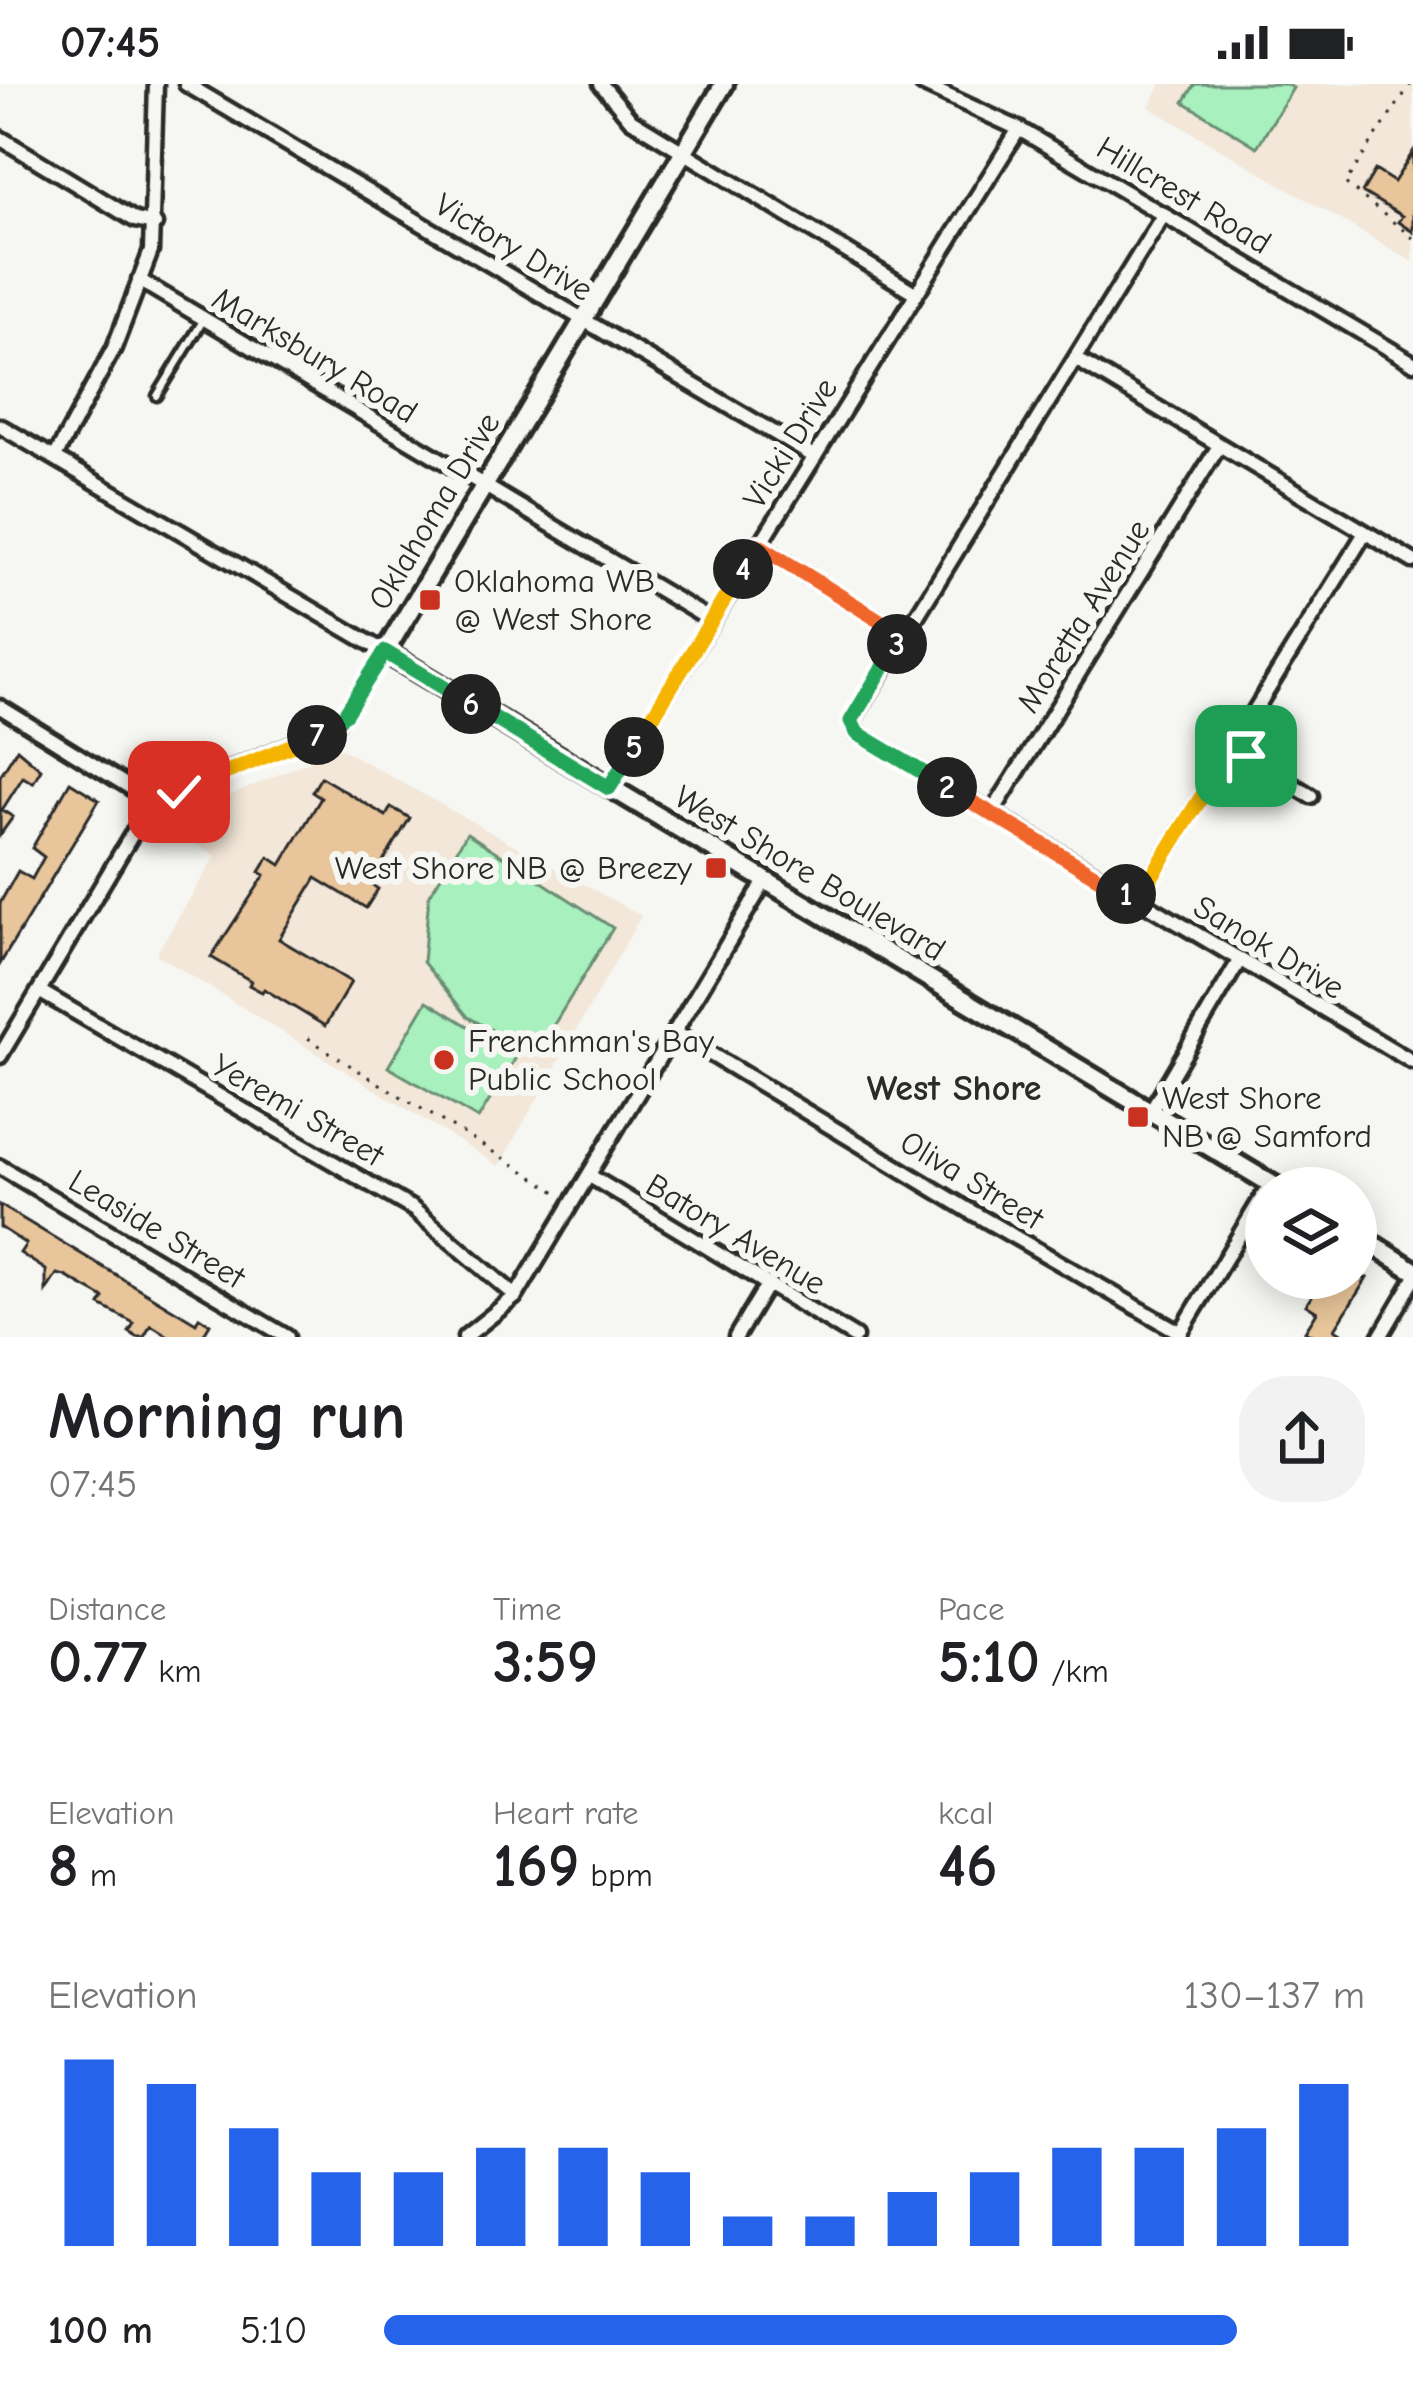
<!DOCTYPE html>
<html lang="en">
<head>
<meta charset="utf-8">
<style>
	:root { --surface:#fff; --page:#f2f2f2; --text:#202124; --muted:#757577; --accent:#2563eb }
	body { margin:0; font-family:"Comic Neue",sans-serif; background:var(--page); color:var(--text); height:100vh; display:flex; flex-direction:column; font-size:45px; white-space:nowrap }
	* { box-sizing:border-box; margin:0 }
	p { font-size:39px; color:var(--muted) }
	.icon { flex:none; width:66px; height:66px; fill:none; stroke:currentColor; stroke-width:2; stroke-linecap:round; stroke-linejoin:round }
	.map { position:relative; height:1253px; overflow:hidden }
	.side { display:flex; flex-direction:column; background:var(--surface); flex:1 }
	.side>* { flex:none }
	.controls { position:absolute; left:1245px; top:1083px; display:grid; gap:24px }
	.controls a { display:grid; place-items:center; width:132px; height:132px; border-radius:50%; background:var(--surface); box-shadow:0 6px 30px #0003; font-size:60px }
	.pin { position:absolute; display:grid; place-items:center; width:102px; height:102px; color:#fff; margin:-51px; border-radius:24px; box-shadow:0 6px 18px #0006 }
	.km { position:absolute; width:60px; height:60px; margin:-30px; border-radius:50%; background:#222; color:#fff; font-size:33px; line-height:60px; text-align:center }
	.round { display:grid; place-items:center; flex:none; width:126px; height:126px; border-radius:48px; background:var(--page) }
	.summary { display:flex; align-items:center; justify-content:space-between; height:204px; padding:0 48px }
	h1 { font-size:66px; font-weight:800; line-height:90px }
	.metrics { display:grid; grid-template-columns:repeat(3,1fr); gap:18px; height:204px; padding:12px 48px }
	.metrics div { display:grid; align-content:center }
	.metrics b { font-size:60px; font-weight:800 }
	.metrics small { font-size:33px; font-weight:400 }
	.metrics p { font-size:33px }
	.chart { height:336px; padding:24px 48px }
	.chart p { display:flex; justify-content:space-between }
	.chart svg { width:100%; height:216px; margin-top:12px; stroke:var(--accent); stroke-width:6 }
	ul { padding:0 48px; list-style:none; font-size:39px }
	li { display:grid; grid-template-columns:192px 144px 1fr; align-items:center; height:90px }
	li i { height:30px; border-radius:15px; background:var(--accent) }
	.status { display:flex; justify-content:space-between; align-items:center; height:84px; padding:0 60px; background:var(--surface); direction:ltr }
	.status svg { height:33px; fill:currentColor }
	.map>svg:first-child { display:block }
	.built { fill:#f2e7d8 }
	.pitch { fill:#a8f0bd; stroke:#6a8e74; stroke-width:3 }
	.building { fill:#e8c59a; stroke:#2b2b2b; stroke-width:3 }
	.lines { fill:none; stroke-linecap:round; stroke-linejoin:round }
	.lane-casing { stroke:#2b2b2b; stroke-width:15 }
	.street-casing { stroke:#2b2b2b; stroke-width:21 }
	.secondary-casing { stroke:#2b2b2b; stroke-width:26 }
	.path { stroke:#2b2b2b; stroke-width:3; stroke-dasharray:3 9; stroke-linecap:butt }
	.lane { stroke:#f6f6f2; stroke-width:6 }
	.street { stroke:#f6f6f2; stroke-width:12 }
	.secondary { stroke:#f6f6f2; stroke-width:16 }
	.split-1-casing { stroke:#fff; stroke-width:24 }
	.split-2-casing { stroke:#fff; stroke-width:24 }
	.split-3-casing { stroke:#fff; stroke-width:24 }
	.split-4-casing { stroke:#fff; stroke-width:24 }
	.split-5-casing { stroke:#fff; stroke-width:24 }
	.split-6-casing { stroke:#fff; stroke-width:24 }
	.split-7-casing { stroke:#fff; stroke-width:24 }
	.split-8-casing { stroke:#fff; stroke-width:24 }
	.split-1 { stroke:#f5b400; stroke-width:15 }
	.split-2 { stroke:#f0652b; stroke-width:15 }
	.split-3 { stroke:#22a559; stroke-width:15 }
	.split-4 { stroke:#f0652b; stroke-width:15 }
	.split-5 { stroke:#f5b400; stroke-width:15 }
	.split-6 { stroke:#22a559; stroke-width:15 }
	.split-7 { stroke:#22a559; stroke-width:15 }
	.split-8 { stroke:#f5b400; stroke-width:15 }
	.poi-dot { fill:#c8321e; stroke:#f6f6f2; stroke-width:4.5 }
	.labels { text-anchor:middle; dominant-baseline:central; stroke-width:12; stroke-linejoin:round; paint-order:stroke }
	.street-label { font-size:33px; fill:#2b2b2b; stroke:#f6f6f2 }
	.poi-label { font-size:33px; fill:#2b2b2b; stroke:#f6f6f2; text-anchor:start }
	.neighbourhood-label { font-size:36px; font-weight:bold; fill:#2b2b2b; stroke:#f6f6f2 }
</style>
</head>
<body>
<div class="status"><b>07:45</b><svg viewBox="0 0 49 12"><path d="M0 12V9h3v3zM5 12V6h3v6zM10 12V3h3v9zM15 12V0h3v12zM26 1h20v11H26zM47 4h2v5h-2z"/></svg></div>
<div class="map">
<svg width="1413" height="1253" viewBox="0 0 1413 1253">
	<rect width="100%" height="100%" fill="#f6f6f2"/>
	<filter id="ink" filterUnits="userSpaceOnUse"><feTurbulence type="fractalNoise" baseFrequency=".00833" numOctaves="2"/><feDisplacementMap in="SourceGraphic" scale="24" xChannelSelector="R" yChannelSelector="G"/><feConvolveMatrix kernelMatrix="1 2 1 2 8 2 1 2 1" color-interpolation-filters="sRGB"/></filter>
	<g filter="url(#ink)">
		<path class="built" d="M1161,0H1413V178L1149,23Z
			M340,664L641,832L499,1082L156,870L216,772L162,741Z"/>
		<path class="pitch" d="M1195,0H1286L1293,4L1257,63L1184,18Z
			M467,749L613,844L536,970L468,933L423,878L429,812Z
			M427,917L517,972L478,1035L388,983Z"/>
		<path class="building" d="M1413,68V148L1398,138L1402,132L1362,108L1375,86L1394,98Z
			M17,665L41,685L33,699L23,693L2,726L13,733L0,751V692Z
			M321,693L386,732L391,723L410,734L370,799L378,805L366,824L316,794L279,855L351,898L325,942L264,905L262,908L249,901L251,897L211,873L265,791L260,788L269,773L281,781L321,714L312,708Z
			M70,698L99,716L0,880V819L18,787L32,795L44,773L32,764Z
			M0,1121L196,1239L199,1233L210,1240L202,1253H170L151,1241L144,1253H137L129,1248L134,1239L100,1221L104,1214L65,1192L57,1190L46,1207V1186L20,1169L26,1160L0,1143Z
			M1323,1194H1367L1335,1245L1348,1253H1316L1305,1247L1317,1228L1306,1221Z"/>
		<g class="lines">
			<g class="lane-casing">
				<path id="lane" d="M157,312L204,235"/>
			</g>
			<g class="street-casing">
				<path id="street" d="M186,0L815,373
					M601,0L631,36L915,209
					M922,0L1019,45L1413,279
					M0,54L135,136L155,140
					M1164,130L852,637L857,649L1413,978
					M139,196L712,537
					M1076,275L1413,477
					M0,342L385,568L345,630L327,646L152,717L0,972
					M55,373L114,264L151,167L156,0
					M758,461L903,551
					M0,623L152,717
					M1232,664L1311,712
					M609,703L1019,45
					M992,729L1219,362
					M1137,816L1365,449
					M39,907L413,1125L516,1212
					M676,949L970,1127L1181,1249
					M1150,1028L1239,877
					M0,1083L287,1253
					M590,1092L855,1253
					M465,1253L516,1212L765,797
					M736,1253L767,1201
					M1178,1253L1266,1107
					M1380,1253L1413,1197"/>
			</g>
			<g class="secondary-casing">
				<path id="secondary" d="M724,0L385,568L1278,1104
					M1356,1150L1413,1186"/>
			</g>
			<path class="path" d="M1411,0L1345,99L1413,154
				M308,954C390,1009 477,1055 559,1110"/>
			<use href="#lane" class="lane"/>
			<use href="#street" class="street"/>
			<use href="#secondary" class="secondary"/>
		</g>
	</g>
	<g class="lines" filter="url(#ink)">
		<g class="split-1-casing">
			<path id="split-1" d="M1126,810L1137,816L1232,664L1246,672"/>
		</g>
		<g class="split-2-casing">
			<path id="split-2" d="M947,703L1126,810"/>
		</g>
		<g class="split-3-casing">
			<path id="split-3" d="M897,560L851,637L857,649L947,703"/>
		</g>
		<g class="split-4-casing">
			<path id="split-4" d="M743,485L758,461L903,551L897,560"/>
		</g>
		<g class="split-5-casing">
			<path id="split-5" d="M634,663L743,485"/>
		</g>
		<g class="split-6-casing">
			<path id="split-6" d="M471,620L609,704L634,663"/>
		</g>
		<g class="split-7-casing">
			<path id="split-7" d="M317,651L345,630L385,568L471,620"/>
		</g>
		<g class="split-8-casing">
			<path id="split-8" d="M179,708L317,651"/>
		</g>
		<use href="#split-1" class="split-1"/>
		<use href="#split-2" class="split-2"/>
		<use href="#split-3" class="split-3"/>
		<use href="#split-4" class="split-4"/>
		<use href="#split-5" class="split-5"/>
		<use href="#split-6" class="split-6"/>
		<use href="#split-7" class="split-7"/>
		<use href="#split-8" class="split-8"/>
	</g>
	<g class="poi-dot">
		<rect x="418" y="504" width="24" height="24" rx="6"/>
		<rect x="704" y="772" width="24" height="24" rx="6"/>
		<circle cx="444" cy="976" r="12"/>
		<rect x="1126" y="1021" width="24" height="24" rx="6"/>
	</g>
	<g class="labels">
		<g class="street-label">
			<text transform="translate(1184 111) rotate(31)">Hillcrest Road</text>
			<text transform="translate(514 163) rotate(31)">Victory Drive</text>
			<text transform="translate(315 271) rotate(31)">Marksbury Road</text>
			<text transform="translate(790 359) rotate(-58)">Vicki Drive</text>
			<text transform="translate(434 427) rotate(-59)">Oklahoma Drive</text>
			<text transform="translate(1083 532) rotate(-58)">Moretta Avenue</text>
			<text transform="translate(810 789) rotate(31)">West Shore Boulevard</text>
			<text transform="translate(1269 863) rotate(31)">Sanok Drive</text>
			<text transform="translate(298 1026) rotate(30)">Yeremi Street</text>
			<text transform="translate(972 1096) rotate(31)">Oliva Street</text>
			<text transform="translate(157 1145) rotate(31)">Leaside Street</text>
			<text transform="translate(736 1150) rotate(31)">Batory Avenue</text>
		</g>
		<g class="poi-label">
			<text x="454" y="497">Oklahoma WB<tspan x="454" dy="38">@ West Shore</tspan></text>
			<text x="692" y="784" text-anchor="end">West Shore NB @ Breezy</text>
			<text x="468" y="957">Frenchman's Bay<tspan x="468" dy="38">Public School</tspan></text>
			<text x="1162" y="1014">West Shore<tspan x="1162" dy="38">NB @ Samford</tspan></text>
		</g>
		<g class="neighbourhood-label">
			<text x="954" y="1004">West Shore</text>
		</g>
	</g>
</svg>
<div class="controls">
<a><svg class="icon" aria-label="layers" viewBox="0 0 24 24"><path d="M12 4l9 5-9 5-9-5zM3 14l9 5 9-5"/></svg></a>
</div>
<div class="pin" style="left:1246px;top:672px;background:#1e9e55"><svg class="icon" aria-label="arrive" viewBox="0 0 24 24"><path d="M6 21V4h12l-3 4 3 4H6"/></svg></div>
<div class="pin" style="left:179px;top:708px;background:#d93025"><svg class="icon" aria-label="check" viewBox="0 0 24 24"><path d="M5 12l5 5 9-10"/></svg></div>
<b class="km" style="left:1126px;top:810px">1</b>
<b class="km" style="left:947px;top:703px">2</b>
<b class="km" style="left:897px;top:560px">3</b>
<b class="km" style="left:743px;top:485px">4</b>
<b class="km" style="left:634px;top:663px">5</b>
<b class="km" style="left:471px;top:620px">6</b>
<b class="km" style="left:317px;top:651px">7</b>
</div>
<section class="side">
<div class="summary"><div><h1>Morning run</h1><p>07:45</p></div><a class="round"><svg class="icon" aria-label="share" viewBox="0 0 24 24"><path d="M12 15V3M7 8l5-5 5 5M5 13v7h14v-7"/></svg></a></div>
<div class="metrics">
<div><p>Distance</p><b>0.77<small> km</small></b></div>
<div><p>Time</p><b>3:59</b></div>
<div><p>Pace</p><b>5:10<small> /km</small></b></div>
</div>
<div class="metrics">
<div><p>Elevation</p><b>8<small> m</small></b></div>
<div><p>Heart rate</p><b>169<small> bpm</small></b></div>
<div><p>kcal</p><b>46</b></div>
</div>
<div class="chart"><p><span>Elevation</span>130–137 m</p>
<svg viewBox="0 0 160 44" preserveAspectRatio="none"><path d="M5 44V6M15 44V11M25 44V20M35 44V29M45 44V29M55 44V24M65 44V24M75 44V29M85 44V38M95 44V38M105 44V33M115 44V29M125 44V24M135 44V24M145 44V20M155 44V11"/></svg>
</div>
<ul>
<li><b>100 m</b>5:10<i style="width:87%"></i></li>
</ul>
</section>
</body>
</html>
